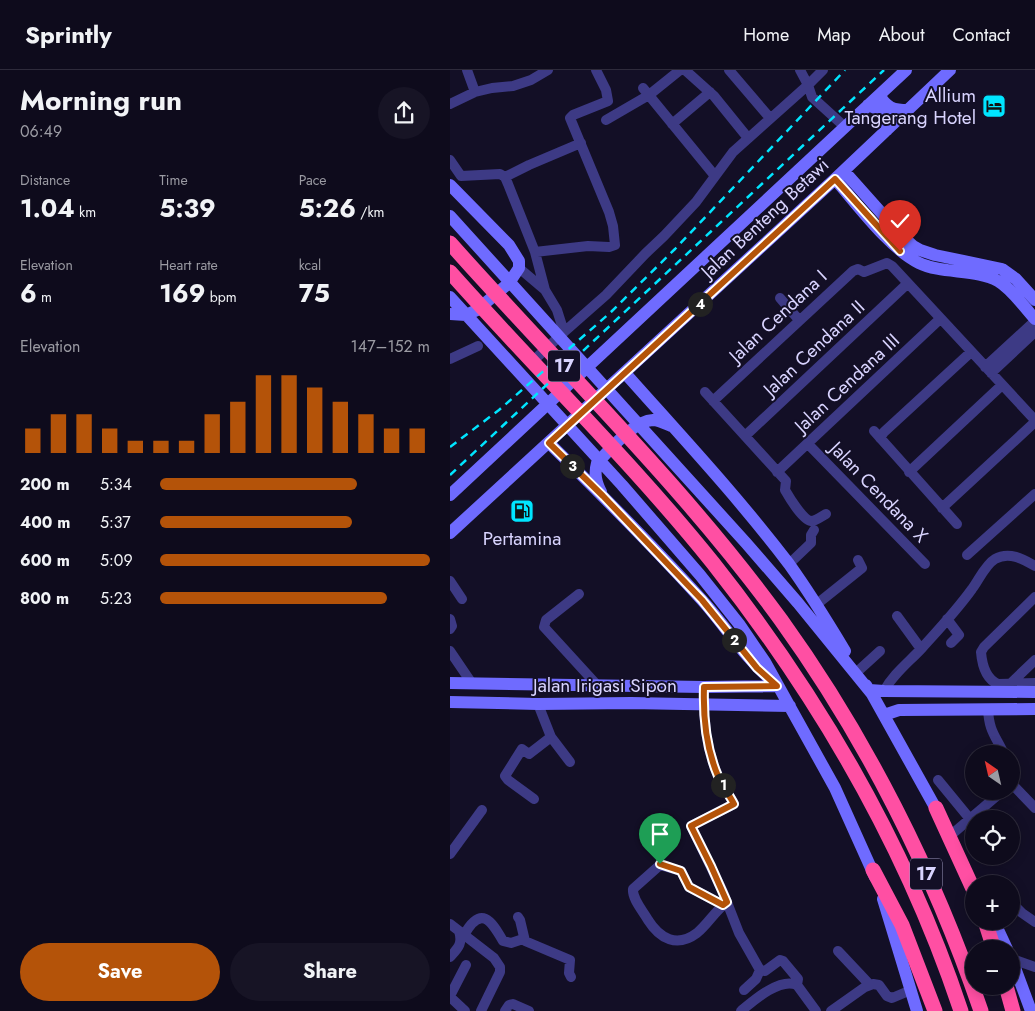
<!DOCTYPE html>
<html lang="en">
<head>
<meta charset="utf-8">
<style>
	:root { --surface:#0e0b1c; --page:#171425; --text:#f1f3f6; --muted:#9b9ba3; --line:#2e2b3b; --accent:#b45309 }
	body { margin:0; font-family:Jost,sans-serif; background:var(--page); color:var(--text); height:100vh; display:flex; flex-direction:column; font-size:19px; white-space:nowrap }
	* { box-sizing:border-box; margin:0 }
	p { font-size:16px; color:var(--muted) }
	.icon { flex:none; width:28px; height:28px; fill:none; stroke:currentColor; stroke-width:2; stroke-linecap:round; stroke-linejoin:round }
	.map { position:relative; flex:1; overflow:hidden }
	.details { display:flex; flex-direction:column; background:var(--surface); width:450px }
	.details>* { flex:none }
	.needle { width:32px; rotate:326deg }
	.buttons { position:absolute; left:515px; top:675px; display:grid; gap:10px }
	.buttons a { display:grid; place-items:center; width:55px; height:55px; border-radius:50%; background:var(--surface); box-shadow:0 2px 12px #0003,0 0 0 1px var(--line); font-size:25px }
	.pin { position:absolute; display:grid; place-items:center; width:42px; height:42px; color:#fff; margin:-51px -21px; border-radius:50% 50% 50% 0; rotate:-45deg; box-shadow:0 0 5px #0007 }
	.pin .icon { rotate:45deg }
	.km { position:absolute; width:25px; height:25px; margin:-12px; border-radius:50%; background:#222; color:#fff; font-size:14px; line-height:25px; text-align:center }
	.round { display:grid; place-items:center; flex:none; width:52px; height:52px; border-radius:26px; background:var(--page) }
	.head { display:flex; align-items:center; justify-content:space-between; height:85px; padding:0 20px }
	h1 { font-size:28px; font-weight:700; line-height:38px }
	.stats { display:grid; grid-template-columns:repeat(3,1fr); gap:8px; height:85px; padding:5px 20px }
	.stats div { display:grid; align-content:center }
	.stats b { font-size:25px; font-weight:700 }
	.stats small { font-size:14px; font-weight:400 }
	.stats p { font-size:14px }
	.chart { height:140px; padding:10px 20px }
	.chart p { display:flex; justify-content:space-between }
	.chart svg { width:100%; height:90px; margin-top:5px; stroke:var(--accent); stroke-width:6 }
	.action { display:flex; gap:10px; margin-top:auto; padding:10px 20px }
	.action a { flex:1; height:58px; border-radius:30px; background:var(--accent); color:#fff; font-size:20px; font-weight:700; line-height:58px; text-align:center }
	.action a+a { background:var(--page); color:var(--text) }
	ul { padding:0 20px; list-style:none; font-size:16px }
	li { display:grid; grid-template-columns:80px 60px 1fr; align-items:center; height:38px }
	li i { height:12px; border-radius:6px; background:var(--accent) }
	header { display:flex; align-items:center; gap:30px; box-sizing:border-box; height:70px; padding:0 25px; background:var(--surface); border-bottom:1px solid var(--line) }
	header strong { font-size:24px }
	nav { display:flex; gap:28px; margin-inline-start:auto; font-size:18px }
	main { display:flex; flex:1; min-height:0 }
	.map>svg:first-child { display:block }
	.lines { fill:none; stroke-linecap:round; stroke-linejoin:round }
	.street { stroke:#3d3a85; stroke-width:10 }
	.secondary { stroke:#6f6bff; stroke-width:12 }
	.highway { stroke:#ff4fa3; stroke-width:15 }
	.rail { stroke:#00e5ff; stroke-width:2.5; stroke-dasharray:8 6; stroke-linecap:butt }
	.route-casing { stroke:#fff; stroke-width:10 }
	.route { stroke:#b45309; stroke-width:6 }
	.labels { text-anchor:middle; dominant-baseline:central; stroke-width:4; stroke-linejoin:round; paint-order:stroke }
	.shield { fill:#130f26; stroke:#9e99be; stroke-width:1 }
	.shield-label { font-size:18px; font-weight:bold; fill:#d9d4ff }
	.poi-label { font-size:19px; fill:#d9d4ff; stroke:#130f26; text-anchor:end }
	.street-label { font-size:19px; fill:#d9d4ff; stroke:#130f26 }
</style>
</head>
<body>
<header>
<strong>Sprintly</strong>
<nav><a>Home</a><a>Map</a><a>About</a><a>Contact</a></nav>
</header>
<main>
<section class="details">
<div class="head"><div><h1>Morning run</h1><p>06:49</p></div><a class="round"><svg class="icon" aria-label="share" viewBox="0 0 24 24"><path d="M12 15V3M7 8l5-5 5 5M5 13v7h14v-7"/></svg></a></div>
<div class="stats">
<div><p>Distance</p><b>1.04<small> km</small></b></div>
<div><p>Time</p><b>5:39</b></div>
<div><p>Pace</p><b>5:26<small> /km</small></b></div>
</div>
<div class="stats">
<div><p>Elevation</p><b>6<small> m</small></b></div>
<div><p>Heart rate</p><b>169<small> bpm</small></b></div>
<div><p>kcal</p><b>75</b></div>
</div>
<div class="chart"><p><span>Elevation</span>147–152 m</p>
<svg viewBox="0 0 160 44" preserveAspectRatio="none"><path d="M5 44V32M15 44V25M25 44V25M35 44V32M45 44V38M55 44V38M65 44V38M75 44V25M85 44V19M95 44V6M105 44V6M115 44V12M125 44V19M135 44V25M145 44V32M155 44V32"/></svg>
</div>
<ul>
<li><b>200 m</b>5:34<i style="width:73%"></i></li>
<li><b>400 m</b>5:37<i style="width:71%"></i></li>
<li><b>600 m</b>5:09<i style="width:100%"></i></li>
<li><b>800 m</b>5:23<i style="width:84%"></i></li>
</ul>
<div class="action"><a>Save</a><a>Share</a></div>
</section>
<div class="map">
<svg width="585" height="941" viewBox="0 0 585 941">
	<rect width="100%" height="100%" fill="#130f26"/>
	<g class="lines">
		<path class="street" d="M17,0L25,22
			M235,0L264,26L298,68
			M279,0L320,48
			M350,0L358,15L362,27L395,57
			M193,18L265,106
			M0,34L25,22L42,18L63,16L81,10L98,0
			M156,50L199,25L230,0
			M222,54L260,22
			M0,90L11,106L50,104L55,107L58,114L85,182L95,220L107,240L114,262L84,290
			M55,107L79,95L131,73
			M85,182L138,176L159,177L165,175L163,156L159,142L120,48L123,45L158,31L156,20L146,0
			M69,198L95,220
			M330,228L349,250
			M114,262L156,225L195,184L214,166L246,132L283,82L358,15L373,0
			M0,289L28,276
			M535,297L585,251
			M541,303L585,262
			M255,322L336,411L335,420C339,427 353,450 361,451C366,451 372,446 376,444
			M263,331L403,201L408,199L414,202L437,193L442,196L585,350
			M424,361L507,454
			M295,366L457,214
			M430,368L434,362L521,282
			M358,374L475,494
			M327,402L490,249
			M459,402L552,315
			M492,438L585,352
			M517,485L585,424
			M339,494L361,473V465L364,460
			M0,511L12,529
			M129,524L96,550L94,557L147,615
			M585,527L534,577L531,582C532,594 536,609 548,614L585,613
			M367,534L412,498L408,490
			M447,546L471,579
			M0,549L2,556L0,559
			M497,549L509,565L501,573
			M0,581L21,612
			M408,601L430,581
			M560,614L585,590
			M254,617C253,647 256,679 268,706C272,716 279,724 284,734L241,756L273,822L289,863L310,900
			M434,621C443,604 459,592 472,578C489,559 507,540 522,519C529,510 535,495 545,489C559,481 573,489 585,496
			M88,634L101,667L120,692
			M538,639C539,661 545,665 554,684
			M488,710L520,749
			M561,713L585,738
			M84,729L58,710L55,706L72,679L79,684L101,667
			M501,765L549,724L551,721
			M0,784L32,740
			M561,832L572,843L585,852
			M273,835L239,817L231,801L210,795L183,819C182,829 193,841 198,850C210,869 227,878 247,863C258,854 265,841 277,832
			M68,847L70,850L75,871L120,890L119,903L121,907
			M0,854L44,888L50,897V902L31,941
			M14,865C31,835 41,850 53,871L61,873L73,869
			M388,881L420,915
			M0,887C8,878 13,874 9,861
			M562,889L585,897
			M310,900L315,901L330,890L333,891L348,909L347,915L366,941
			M294,920L306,909L310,900
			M0,926L16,895
			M0,927L15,941
			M55,941L59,935L63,934L79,941
			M291,941C303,931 330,907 347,915
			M381,941L415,917L423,914L429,915L437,926L442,928L461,920"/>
		<path class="secondary" d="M429,25C437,38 443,40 458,40
			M418,35C433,41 436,43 437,60
			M394,101L451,165L463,176L470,180L485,185L552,199L566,209L585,230
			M385,109C407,134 440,179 469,193C491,204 527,199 548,211C562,219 574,237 585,249
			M0,115L59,175L69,191V198L59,213L27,240L16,245L0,244
			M0,146L296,473L348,533L422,624L490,746
			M0,227L172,415L250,505L289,554L315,592L385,718L425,807
			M175,303C231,366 288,427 339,494C359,522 377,551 395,581
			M99,373C151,424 202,475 251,529C275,555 293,586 321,610
			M151,422C146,412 144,404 147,393C160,380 183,351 203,350C209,350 216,354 221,356
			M0,425L456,0
			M0,463L385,109L500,0
			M0,613L254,617L327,616
			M416,615L419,620L434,621L585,622
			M0,632L88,634L181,633L340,636
			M434,645L449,640L585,639
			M433,829L467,941
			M544,851L557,879
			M561,887L581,941"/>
		<path class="highway" d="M0,173C111,298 232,414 331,550C416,668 484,803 531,941
			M0,202C87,300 181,391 263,493C369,627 457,779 511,941
			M486,738L524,821
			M423,800L452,855L485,941
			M535,851L544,879
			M556,916L563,941"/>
		<path class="rail" d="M0,377L49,340L161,242L225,179L395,0
			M0,405L434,0"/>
	</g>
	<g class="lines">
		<g class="route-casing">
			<path id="route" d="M210,794L231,801L239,817L273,835L277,832L261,796L241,756L284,734C279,724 272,716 268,706C256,678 253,647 254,617L327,616L307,598L252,530L153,426L99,373L385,109L450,181"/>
		</g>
		<use href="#route" class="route"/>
	</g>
	<defs>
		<g id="hotel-square" transform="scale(1.25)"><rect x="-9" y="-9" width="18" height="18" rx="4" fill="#00e5ff" stroke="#130f26"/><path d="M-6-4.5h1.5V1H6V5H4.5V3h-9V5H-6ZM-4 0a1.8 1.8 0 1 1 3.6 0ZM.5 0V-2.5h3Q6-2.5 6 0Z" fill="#111"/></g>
		<g id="fuel-square" transform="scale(1.25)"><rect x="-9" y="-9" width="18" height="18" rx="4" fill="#00e5ff" stroke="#130f26"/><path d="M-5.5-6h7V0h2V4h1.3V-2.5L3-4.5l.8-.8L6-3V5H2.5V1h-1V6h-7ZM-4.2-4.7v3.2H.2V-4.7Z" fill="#111"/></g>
	</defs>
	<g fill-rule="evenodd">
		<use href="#hotel-square" x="544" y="36"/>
		<use href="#fuel-square" x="72" y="441"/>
	</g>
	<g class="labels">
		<g class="shield">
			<rect x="98" y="280.5" width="32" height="31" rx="4"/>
			<rect x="460" y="788.5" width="32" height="31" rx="4"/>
		</g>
		<g class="shield-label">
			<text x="114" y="296">17</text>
			<text x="476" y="804">17</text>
		</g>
		<g class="poi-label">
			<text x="526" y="25">Allium<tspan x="526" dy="22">Tangerang Hotel</tspan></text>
			<text x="72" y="468" text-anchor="middle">Pertamina</text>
		</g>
		<g class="street-label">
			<text transform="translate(315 148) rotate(-43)">Jalan Benteng Betawi</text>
			<text transform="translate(328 246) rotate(-43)">Jalan Cendana I</text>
			<text transform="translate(364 278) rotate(-43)">Jalan Cendana II</text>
			<text transform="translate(397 313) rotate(-43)">Jalan Cendana III</text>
			<text transform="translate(429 422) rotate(46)">Jalan Cendana X</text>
			<text x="155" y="615">Jalan Irigasi Sipon</text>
		</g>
	</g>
</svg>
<div class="buttons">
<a><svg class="needle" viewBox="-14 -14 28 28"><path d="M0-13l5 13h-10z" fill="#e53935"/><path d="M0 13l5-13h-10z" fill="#9b9ba3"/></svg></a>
<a><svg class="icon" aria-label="locate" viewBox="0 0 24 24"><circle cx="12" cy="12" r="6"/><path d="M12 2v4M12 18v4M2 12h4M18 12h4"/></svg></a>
<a>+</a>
<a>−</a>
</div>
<div class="pin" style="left:210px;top:794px;background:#1e9e55"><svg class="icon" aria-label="arrive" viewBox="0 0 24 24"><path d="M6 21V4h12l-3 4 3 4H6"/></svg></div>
<div class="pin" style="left:450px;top:181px;background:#d93025"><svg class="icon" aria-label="check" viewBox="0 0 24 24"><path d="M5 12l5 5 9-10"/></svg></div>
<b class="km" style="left:273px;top:715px">1</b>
<b class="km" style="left:284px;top:570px">2</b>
<b class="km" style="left:122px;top:396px">3</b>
<b class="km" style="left:250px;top:234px">4</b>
</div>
</main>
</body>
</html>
